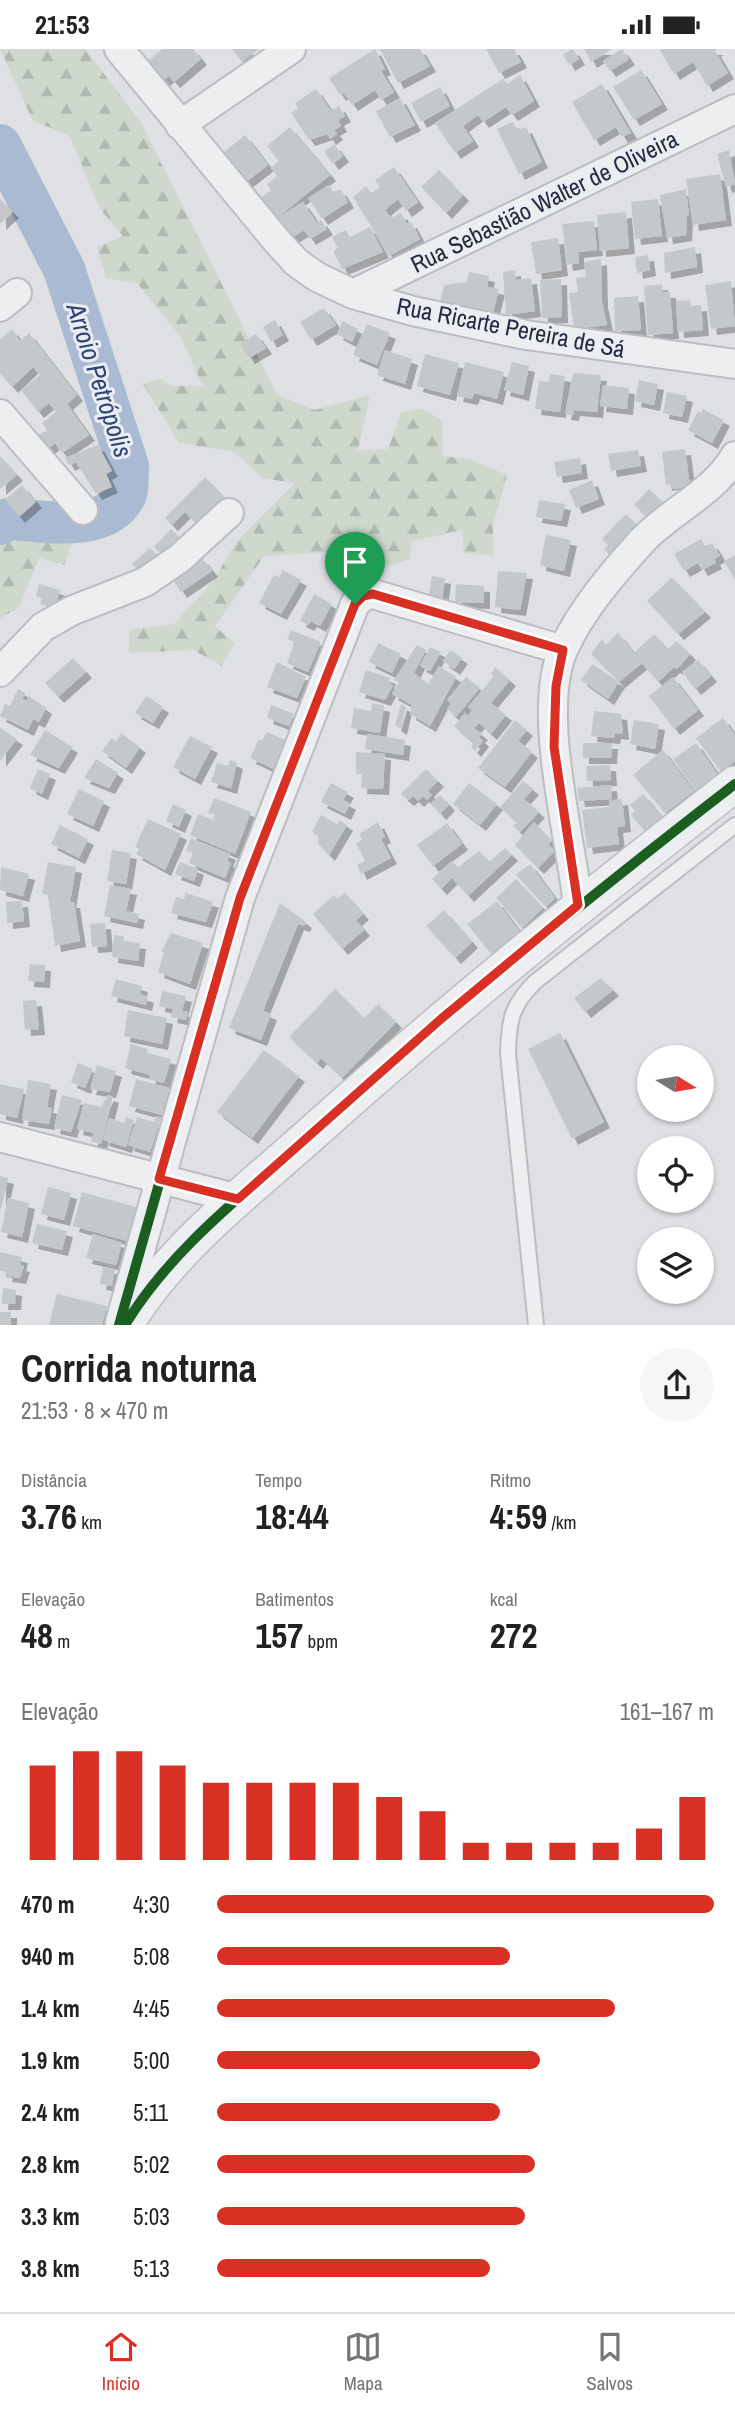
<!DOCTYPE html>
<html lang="pt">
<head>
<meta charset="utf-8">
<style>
	:root { --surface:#fff; --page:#f6f6f6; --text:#222; --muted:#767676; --line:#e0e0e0; --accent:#d93025 }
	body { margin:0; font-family:"Archivo Narrow",sans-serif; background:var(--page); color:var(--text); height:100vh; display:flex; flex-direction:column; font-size:26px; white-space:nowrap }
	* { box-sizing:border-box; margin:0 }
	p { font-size:23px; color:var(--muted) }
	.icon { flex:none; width:38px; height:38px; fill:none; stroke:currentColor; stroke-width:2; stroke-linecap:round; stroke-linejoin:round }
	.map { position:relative; height:1276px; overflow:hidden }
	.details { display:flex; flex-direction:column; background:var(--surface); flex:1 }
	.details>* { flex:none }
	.needle { width:46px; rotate:101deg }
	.buttons { position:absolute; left:637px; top:996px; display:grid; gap:14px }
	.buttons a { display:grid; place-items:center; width:77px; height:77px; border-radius:50%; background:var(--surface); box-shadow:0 2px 5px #0004; font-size:35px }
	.pin { position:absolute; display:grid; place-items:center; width:60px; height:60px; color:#fff; margin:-72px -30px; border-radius:50% 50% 50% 0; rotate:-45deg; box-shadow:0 0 7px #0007 }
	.pin .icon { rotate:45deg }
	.round { display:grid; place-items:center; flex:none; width:74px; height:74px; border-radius:37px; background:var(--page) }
	.headline { display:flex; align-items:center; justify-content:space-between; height:119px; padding:0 21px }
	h1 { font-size:38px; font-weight:700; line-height:52px }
	.figures { display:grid; grid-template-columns:repeat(3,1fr); gap:10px; height:119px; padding:7px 21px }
	.figures div { display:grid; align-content:center }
	.figures b { font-size:35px; font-weight:700 }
	.figures small { font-size:19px; font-weight:400 }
	.figures p { font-size:19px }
	.chart { height:196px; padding:14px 21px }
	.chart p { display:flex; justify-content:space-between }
	.chart svg { width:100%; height:126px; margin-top:7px; stroke:var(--accent); stroke-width:6 }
	ul { padding:0 21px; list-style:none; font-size:23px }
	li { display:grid; grid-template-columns:112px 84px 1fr; align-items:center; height:52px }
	li i { height:18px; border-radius:9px; background:var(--accent) }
	.status { display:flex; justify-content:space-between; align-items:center; height:49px; padding:0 35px; background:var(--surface); direction:ltr }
	.status svg { height:19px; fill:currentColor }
	.tabs { display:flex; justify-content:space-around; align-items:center; height:98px; border-top:2px solid var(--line); background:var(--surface); font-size:19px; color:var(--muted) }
	.tabs a { display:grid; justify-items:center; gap:4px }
	.tabs .on { color:var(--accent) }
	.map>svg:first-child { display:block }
	.forest { fill:url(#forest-firs) }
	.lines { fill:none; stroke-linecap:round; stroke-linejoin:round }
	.river { stroke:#a9bad2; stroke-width:42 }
	.building { fill:#c5c8cb; filter:url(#shadow) }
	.service-casing { stroke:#bbbdc1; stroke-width:18 }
	.minor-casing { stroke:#bbbdc1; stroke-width:32 }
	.tertiary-casing { stroke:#bbbdc1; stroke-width:38 }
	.service { stroke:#edeef0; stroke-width:14 }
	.minor { stroke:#edeef0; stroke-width:28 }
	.tertiary { stroke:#edeef0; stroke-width:35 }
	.cycleway-casing { stroke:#eaeef4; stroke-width:15 }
	.cycleway { stroke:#1b5e20; stroke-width:10 }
	.route-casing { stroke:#fff; stroke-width:14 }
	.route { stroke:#d93025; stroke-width:9 }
	.labels { text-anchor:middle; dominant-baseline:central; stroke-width:6; stroke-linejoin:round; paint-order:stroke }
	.street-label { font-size:24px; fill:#242c3d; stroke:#eaeef4 }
	.water-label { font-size:26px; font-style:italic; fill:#2c4873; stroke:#eaeef4 }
</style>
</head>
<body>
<div class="status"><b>21:53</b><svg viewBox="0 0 49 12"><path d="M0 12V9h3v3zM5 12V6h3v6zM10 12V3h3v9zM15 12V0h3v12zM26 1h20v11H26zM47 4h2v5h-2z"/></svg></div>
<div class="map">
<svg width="735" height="1276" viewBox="0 0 735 1276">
	<defs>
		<pattern id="forest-firs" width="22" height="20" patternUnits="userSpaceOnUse" patternTransform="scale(1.75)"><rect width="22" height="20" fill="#ced8cd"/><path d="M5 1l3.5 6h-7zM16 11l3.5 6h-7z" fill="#b1bab1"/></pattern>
		<filter id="shadow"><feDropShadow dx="6" dy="6" stdDeviation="0" flood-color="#0004"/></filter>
	</defs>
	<rect width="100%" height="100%" fill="#dee0e3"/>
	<path class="forest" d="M0,0H85L140,72L277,346L315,361L370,346L358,401L388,400L401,364L421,359L442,371L443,407L469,410L507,426L493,477V507L464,504L462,481L412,492L410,510L359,527L356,501L264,507L215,577L234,594L222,617L193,601L129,604V581L174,575L214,531L236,493L295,434L262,429L235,403L179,394L143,335L161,330L171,337H203L180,287L137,234L106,229L97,198L123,187L100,160L69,86L33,72Z
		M36,477L74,488L64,516L39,509L19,559L0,569V484Z"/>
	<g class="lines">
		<path class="river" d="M0,96L64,220L128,417C127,425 129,438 126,445C107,485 44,472 8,470L0,475"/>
	</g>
	<path class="building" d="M162,0H193L201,10L174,33L169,27L164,31L147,13Z
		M232,0H259L242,13Z
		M375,0L385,20L381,22L394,43L381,51L375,41L352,56L344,44L340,46L329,29Z
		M380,0H420L430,17L398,34Z
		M486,0H514L521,13L499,24Z
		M573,0L579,10L569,16L563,5Z
		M584,0H612L591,13Z
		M622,0L629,10L610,22L603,12Z
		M659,0H718L715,2L728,24L707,37L693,13L674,25Z
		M641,21L662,55L634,71L613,38Z
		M520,26L534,52L512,66L506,58L483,73L478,66L463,77L473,92L455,104L435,74L503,30L507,35Z
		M602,35L631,84L622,88L616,78L594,91L572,53Z
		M440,38L450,57L421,73L411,54Z
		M316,40L331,62L339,57L345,67L338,71L341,77L334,81L337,85L330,90L327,85L309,91L291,64L298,59L295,54Z
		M400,49L415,76L390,88L376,62Z
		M513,73L517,81L526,78L542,113L519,125L497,80Z
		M290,78L330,126L277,169L303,153L317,174L321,171L327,180L310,190L304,181L288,191L258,151L271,141L267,135L277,127L271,119L279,112L267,97Z
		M245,86L268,116L246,133L223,104Z
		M334,95L343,107L333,115L324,103Z
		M729,101L735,135L726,138L717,105Z
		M394,118L418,153L406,162L398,150L385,161L391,169L401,164L407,175L411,173L420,190L389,207L353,148L366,137L371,144L380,138L375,131Z
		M439,121L463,146L446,164L421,138Z
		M720,125L726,171L693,176L686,130Z
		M329,136L334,144L340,140L348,153L322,170L308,149Z
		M686,140L689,167H687L686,186L667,189L660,146Z
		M0,150L13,163L0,175Z
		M658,150L662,187L635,190L631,153Z
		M626,163L629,199L600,202L597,166Z
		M594,172L597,201L578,203L579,214L567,216L562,175Z
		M370,178L383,203L342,220L333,202L338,199L332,188L346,181L350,188Z
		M558,189L562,221L536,225L531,193Z
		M695,198L697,218L665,224L664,204Z
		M648,206L650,221L637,224L635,208Z
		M601,210L602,253L607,276L574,280L569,244L578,243L576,229L586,228L584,213Z
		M515,221L516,231L531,229L535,262L506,266L503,223Z
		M469,223L489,227L487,238L499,240L492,267L440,255L444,236L467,233Z
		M561,230L562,268L542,269L540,231Z
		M731,232L735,277L711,280L705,236Z
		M662,235V243H670L673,284L648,286L644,237Z
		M638,247L641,281L615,282L614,249Z
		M690,251L691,257L701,256L703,281L678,283L676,252Z
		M324,259L336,276L311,291L300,273Z
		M275,271L283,286L271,293L263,278Z
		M343,272L358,280L352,293L337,285Z
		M367,275L390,284L377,316L353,306Z
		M12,280L20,292L29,284L77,346L67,355L89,386L62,404L55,394L49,399L39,386L47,381L42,374L56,363L49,354L38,363L21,341L40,326L33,318L12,338L0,324V291Z
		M256,285L266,299L249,309L240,295Z
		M385,301L412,310L405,335L377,326Z
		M425,305L459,314L450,346L417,337Z
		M465,313L504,323L497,350L474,344L472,350L457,347Z
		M512,313L529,317L523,346L504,341Z
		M573,324L601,326L597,363L574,361L573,366L565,365Z
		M550,325L565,327L560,363L535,360L539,332L549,333Z
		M639,331L658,335L654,356L635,352Z
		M603,336L629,339L627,360L600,357Z
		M667,343L687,347L682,368L663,364Z
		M703,360L724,371L712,394L688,381L698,362L701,364Z
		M98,396L112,422L106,425L112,438L96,445L76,413L69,416L65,409Z
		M685,400L690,438L673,440L672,435L666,436L662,403Z
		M638,401L641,417L611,422L608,405Z
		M0,407L17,426L0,440Z
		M580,409L582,424L557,428L554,413Z
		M205,428L225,449L197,476L185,463L172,476L165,469Z
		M592,431L599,450L576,459L569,441Z
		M22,436L36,453L19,468L5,451Z
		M649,440L665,455L650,471L634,456Z
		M539,451L565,455L561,472L536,468Z
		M626,465L642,481L614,511L604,500L608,496L602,490Z
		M171,480L185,494L168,511L154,498Z
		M546,486L571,491L564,522L540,516Z
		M701,490L705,498L712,494L720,507L714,510L716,514L702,521L698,514L684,522L674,505Z
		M150,499L161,511L143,527L132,515Z
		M735,506V531L724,512Z
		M202,509L212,522L181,543L172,529Z
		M283,521L301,531L281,565L259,554L274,526L279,528Z
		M498,522L527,524L520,561L495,558Z
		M432,527L445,529L442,552L428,550Z
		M672,528L705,563L678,585L647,552Z
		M39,535L60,541L55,559L40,555L42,549L36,547Z
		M456,535L484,537V554L455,553Z
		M314,545L332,555L320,577L311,572L308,576L300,572Z
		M291,581L321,593L308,623L287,614L295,593L287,590Z
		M618,584L634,604L654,585L668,600L677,592L690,605L677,620L674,618L658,633L642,614L619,633L608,650L581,631L592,615L619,633L591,605L602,590L606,596Z
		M378,594L401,605L392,624L369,613Z
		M417,596L426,601L414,624L428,635L439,617L456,628L430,677L410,665L412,656L392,645L399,633L394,631Z
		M430,598L441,603L430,622L420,617Z
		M450,601L462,609L454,620L443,612Z
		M73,609L86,623L58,648L45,634Z
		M698,611L711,627L695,640L682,623Z
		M277,613L306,628L297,649L267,638Z
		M495,618L510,631L491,654L506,666L491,685L479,674L474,679L482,685L479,688L483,692L475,702L471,698L474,694L454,677L465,664L468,667L473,662L468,658L494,627L491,625Z
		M366,621L390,629L388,633L393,636L385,651L359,643Z
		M466,628L480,639L456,668L447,660L451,655L447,651Z
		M673,628L698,661L674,680L649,647Z
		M18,640L25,644L22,650L27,652L29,647L46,659L39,673L33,670L28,681L0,667L5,655L10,657Z
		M146,647L163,658L153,674L135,664Z
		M372,654L384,657L380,684L351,679L354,659L371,662Z
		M401,655L406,658L401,680L395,676Z
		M271,656L294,665L289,677L267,669Z
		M594,662L621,665L623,685L615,684L614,689L591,687Z
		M723,669L735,686V712L721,723L696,689Z
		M515,671L527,681L518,692L532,703L505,738L478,719Z
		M634,671L659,675L655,700L630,695Z
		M0,679L17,690L0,712Z
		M45,681L72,698L59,719L30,706Z
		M267,683L287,692L274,720L250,709L259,690L262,692Z
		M121,684L140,698L126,719L102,702L112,689L116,692Z
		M367,685L405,691L403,706L365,700Z
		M190,687L212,698L195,730L173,718Z
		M583,694H612L611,709H583Z
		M696,694L727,739L714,749L704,735L695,741L673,710Z
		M663,701L694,742L665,764L633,726Z
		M356,703L385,705L383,740L361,739L362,725H356Z
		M96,710L118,724L109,739L84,729Z
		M230,711L237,714L231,739L211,733L217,714L228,717Z
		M610,716L611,731L587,732L586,717Z
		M38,720L50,725L42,745L30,739Z
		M426,720L438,732L428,742L432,746L427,751L423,747L418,752L413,747L408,751L401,745Z
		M523,732L533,740L524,750L539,763L520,783L513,777L517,774L500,758Z
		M331,734L348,743L343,751L350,755L345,765L321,753Z
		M469,734L497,755L480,776L453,755Z
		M611,736L612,750L579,752L577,739Z
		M79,740L104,752L93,777L67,765Z
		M643,745L666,773L648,786L631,766L635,762L630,756Z
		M440,746L449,756L440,765L431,754Z
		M214,749L251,763L235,805L190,786L198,765L213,771L215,766L208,764Z
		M622,750L625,777L617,778L619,795L587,799L582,761L609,758V752Z
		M173,755L186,761L179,778L166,772Z
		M321,766L337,775L340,771L347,776L329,806L317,794L320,789L312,783Z
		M148,770L181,785L165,821L136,805L139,800L135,798Z
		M378,773L385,788L381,790L391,809L361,825L357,816L365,812L356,794L362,791L359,785Z
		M534,773L552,792L548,795L555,802L538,819L515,796Z
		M447,774L462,795L433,817L417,796Z
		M60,776L88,790L79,809L51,795Z
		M191,789L230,805L227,812L231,814L225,829L189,814L193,804L186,802Z
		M505,799L512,806L468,847L452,829L441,840L432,830L452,812L458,818L479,802L489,813Z
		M112,801L131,804L126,835L107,832Z
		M48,813L76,818L70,853H74L80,892L55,897L48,846L42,845Z
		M180,813L198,820L194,832L175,825Z
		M530,815L555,849L546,858L516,826Z
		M1,818L29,825L23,847L0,841Z
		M516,830L543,859L522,879L496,849Z
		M110,836L131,840L126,862L139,865L137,874L104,867Z
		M186,844L213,853L206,873L171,864L176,848L184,850Z
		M345,844L363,865L356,871L364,881L342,900L313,865L334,846L337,850Z
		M22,852L24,872L7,874L6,853Z
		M497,852L520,883L492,906L467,875Z
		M280,854L306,873L304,877L298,875L263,962L271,965L261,991L229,979Z
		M444,861L472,893L455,909L426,877Z
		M105,874L107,897L92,898L90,875Z
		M171,884L203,894L190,935L158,923L164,903H161Z
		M114,886L124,887L123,892L140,894L138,912L112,908Z
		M30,915L45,916L44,933L28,932Z
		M601,929L613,941L585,963L574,949Z
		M116,930L142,937L140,945L148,948L146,956L111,947Z
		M335,940L364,969L378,955L396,973L342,1029L321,1009L317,1014L289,988Z
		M162,942L186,947L182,962L188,963L186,971L171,968L173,960L159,957Z
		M36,951L39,980L25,981L23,952Z
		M128,961L167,969L162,995L124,987Z
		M560,984L604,1073L572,1090L528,1000Z
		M131,995L148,1000L147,1004L171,1010L164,1034L149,1030L150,1026L125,1019Z
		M264,1001L299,1027L252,1089L217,1063Z
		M78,1014L93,1020L85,1039L71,1033Z
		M97,1016L116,1022L110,1043L90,1040Z
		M136,1030L169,1039L162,1066L129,1057Z
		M28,1031L51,1035L47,1058L52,1059L49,1075L22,1071Z
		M0,1035L24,1040L17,1069L0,1065Z
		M62,1046L82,1051L71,1083L54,1079Z
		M108,1046L113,1048L101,1095L91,1092L94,1084L77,1080L84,1054L101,1058Z
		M156,1067L161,1069L150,1103L128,1096L137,1068L154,1073Z
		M126,1068L134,1071L126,1098L103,1091L109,1069L124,1074Z
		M0,1127L8,1129L1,1160H0Z
		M48,1138L71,1144L64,1171L41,1165Z
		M82,1143L136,1158L127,1192L73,1177Z
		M8,1149L29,1154L22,1188L1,1183Z
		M37,1175L67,1182L62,1201L32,1194Z
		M93,1185L122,1194L116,1216L86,1209Z
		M0,1203L22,1208L20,1216L24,1217L20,1229L6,1227L7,1223L0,1222Z
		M103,1218L115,1220L112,1237L100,1235Z
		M3,1239L16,1241L15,1255H2Z
		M57,1245L107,1257L102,1276H49Z
		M0,1263H11V1276H0Z"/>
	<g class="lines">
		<g class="service-casing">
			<path id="service" d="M536,1276L508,1005C509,971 511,957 535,933L735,776"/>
		</g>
		<g class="minor-casing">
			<path id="minor" d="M119,0L276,191L296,213L317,228L353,245L413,262L526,286L735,315
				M180,76L291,0
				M353,245L735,60
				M0,258L17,244
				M0,365L83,461
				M0,623L43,578L71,562L145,533L180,509L229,464
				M578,856C571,788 535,661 564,599C582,560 613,524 642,492C670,462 715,443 735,407
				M0,1088L238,1150
				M120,1273L240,849L355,555L363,547L373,545L563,601"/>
		</g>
		<g class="tertiary-casing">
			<path id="tertiary" d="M125,1276C171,1200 244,1145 309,1087C447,963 589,848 735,735"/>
		</g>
		<use href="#service" class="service"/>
		<use href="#minor" class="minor"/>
		<use href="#tertiary" class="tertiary"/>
		<g class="cycleway-casing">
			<path id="cycleway" d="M119,1276L240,849L355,555L363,547L373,545L563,601
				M125,1276C171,1200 244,1145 309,1087C447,963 589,848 735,735"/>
		</g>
		<use href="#cycleway" class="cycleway"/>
	</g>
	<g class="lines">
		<g class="route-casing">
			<path id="route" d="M373,545L563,601L556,637L554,698L578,856L441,970L238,1150L159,1130L240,849L355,555L363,547Z"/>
		</g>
		<use href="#route" class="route"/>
	</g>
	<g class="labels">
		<g class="street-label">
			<text transform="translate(544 152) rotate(-26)">Rua Sebastião Walter de Oliveira</text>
			<text transform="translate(511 278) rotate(11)">Rua Ricarte Pereira de Sá</text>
		</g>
		<g class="water-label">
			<text transform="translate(100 331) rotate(72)">Arroio Petrópolis</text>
		</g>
	</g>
</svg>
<div class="buttons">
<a><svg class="needle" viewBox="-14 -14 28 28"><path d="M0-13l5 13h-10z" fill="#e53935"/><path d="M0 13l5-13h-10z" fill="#767676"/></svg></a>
<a><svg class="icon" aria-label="locate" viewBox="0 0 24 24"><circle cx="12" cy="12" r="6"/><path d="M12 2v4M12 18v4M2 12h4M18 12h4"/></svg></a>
<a><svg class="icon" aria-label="layers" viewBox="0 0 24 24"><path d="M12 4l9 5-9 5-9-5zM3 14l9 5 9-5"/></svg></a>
</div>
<div class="pin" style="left:355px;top:555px;background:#1e9e55"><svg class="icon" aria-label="arrive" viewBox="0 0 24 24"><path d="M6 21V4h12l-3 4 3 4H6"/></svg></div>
</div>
<section class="details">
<div class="headline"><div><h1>Corrida noturna</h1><p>21:53 · 8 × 470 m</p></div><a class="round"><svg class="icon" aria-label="share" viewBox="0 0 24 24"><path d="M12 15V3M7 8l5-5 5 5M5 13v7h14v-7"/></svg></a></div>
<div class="figures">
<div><p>Distância</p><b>3.76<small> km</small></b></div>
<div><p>Tempo</p><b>18:44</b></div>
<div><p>Ritmo</p><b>4:59<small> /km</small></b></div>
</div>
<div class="figures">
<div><p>Elevação</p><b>48<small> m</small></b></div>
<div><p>Batimentos</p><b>157<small> bpm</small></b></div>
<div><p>kcal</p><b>272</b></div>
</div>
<div class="chart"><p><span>Elevação</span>161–167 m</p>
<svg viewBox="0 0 160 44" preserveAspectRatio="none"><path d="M5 44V11M15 44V6M25 44V6M35 44V11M45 44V17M55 44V17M65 44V17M75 44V17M85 44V22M95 44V27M105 44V38M115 44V38M125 44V38M135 44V38M145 44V33M155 44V22"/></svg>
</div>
<ul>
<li><b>470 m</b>4:30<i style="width:100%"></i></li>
<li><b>940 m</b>5:08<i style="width:59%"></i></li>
<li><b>1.4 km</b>4:45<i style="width:80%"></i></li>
<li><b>1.9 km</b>5:00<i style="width:65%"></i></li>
<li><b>2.4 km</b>5:11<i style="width:57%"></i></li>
<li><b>2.8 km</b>5:02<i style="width:64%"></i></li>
<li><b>3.3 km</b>5:03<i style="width:62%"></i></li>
<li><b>3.8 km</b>5:13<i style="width:55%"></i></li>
</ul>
</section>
<nav class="tabs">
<a class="on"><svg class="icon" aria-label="home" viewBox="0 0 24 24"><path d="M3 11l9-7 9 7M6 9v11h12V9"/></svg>Início</a>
<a><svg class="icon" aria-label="map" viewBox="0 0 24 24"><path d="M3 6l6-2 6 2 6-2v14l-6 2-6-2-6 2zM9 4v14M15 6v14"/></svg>Mapa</a>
<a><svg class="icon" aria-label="saved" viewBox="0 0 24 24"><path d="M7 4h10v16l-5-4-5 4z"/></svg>Salvos</a>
</nav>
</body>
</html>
